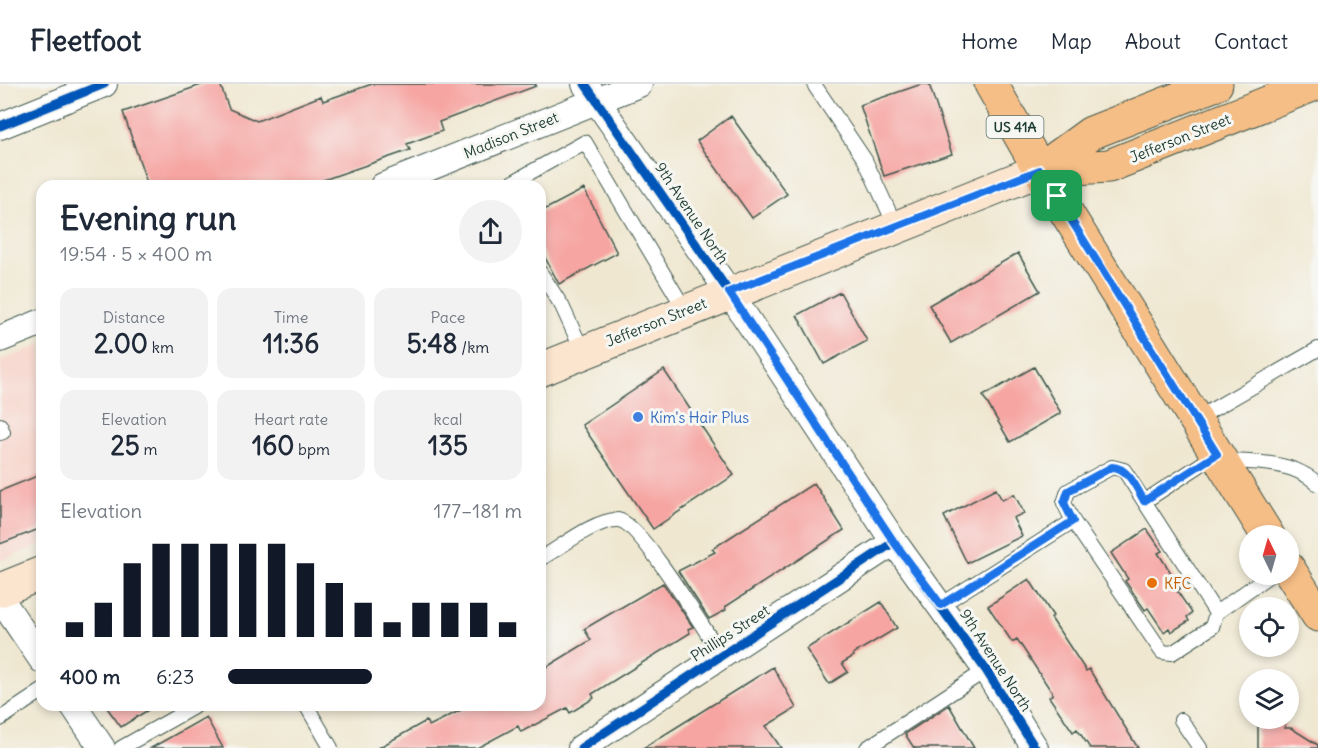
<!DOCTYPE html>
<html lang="en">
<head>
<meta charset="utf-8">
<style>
	:root { --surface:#fff; --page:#f2f2f3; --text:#1f2937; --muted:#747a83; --line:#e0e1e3; --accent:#111827 }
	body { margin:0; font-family:Delius,sans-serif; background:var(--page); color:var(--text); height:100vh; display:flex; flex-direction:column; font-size:22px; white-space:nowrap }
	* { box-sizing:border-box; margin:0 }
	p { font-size:20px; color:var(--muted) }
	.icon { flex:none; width:33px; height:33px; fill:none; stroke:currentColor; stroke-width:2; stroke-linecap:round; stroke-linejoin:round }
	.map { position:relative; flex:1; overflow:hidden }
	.details { position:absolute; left:36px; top:96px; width:510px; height:531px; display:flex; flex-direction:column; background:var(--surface); border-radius:18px; box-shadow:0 3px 9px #0003 }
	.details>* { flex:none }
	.needle { width:39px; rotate:355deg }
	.fabs { position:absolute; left:1239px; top:441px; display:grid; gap:12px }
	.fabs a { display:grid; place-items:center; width:60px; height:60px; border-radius:50%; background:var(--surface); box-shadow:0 3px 9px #0003; font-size:30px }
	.pin { position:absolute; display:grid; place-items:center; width:51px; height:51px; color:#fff; margin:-26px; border-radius:12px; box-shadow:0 3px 9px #0006 }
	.round { display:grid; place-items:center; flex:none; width:63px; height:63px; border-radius:32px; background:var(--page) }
	.headline { display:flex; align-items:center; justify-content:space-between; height:102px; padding:0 24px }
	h1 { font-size:33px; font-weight:800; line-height:45px }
	.stats { display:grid; grid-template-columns:repeat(3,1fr); gap:9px; height:102px; padding:6px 24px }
	.stats div { display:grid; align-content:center; border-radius:15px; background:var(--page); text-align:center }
	.stats b { font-size:26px; font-weight:800 }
	.stats small { font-size:16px; font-weight:400 }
	.stats p { font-size:16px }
	.chart { height:168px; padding:12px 24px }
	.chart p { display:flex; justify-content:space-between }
	.chart svg { width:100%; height:108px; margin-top:6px; stroke:var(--accent); stroke-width:6 }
	ul { padding:0 24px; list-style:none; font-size:20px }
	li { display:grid; grid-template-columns:96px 72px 1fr; align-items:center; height:45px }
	li i { height:15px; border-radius:8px; background:var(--accent) }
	header { display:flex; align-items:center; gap:36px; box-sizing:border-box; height:84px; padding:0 30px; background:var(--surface); border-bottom:2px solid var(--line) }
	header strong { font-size:28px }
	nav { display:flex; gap:33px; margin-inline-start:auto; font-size:21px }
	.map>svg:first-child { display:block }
	.built { fill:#f7d1c7 }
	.building { fill:#f6a5a2 }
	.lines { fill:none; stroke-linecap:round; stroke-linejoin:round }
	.lane-casing { stroke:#3e564b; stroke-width:16 }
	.street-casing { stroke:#3e564b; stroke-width:28 }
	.secondary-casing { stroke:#3e564b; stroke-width:35 }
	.primary-casing { stroke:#3e564b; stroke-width:35 }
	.lane { stroke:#fff; stroke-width:14 }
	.street { stroke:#fff; stroke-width:26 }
	.secondary { stroke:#fbe5cf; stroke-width:33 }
	.primary { stroke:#f6be87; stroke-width:33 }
	.cycleway-casing { stroke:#f6f6f2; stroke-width:13 }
	.cycleway { stroke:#0057b8; stroke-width:9 }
	.route-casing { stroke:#fff; stroke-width:12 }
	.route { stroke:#1a73e8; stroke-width:8 }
	.shop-dot { fill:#3f7fe0; stroke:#f6f6f2; stroke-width:2 }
	.food-dot { fill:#e8710a; stroke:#f6f6f2; stroke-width:2 }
	.labels { text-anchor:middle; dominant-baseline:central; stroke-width:6; stroke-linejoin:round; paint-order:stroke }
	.shield { fill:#f6f6f2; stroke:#60746d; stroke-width:1.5 }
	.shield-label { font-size:14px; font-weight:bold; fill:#1f3d34 }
	.street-label { font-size:15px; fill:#1f3d34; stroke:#f6f6f2 }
	.shop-label { font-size:15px; fill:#366cbe; stroke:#f6f6f2; text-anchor:start }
	.food-label { font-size:15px; fill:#c56008; stroke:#f6f6f2; text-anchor:start }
</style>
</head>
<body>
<header>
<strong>Fleetfoot</strong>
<nav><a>Home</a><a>Map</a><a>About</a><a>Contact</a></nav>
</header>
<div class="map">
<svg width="1318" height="664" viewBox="0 0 1318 664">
	<rect width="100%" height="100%" fill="#f6f6f2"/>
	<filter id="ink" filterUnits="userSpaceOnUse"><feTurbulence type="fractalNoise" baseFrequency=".0167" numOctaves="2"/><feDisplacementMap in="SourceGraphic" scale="12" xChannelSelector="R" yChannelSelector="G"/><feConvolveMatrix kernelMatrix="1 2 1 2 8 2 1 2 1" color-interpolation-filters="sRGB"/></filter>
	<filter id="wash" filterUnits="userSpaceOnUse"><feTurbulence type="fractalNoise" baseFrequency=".008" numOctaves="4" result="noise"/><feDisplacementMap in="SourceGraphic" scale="24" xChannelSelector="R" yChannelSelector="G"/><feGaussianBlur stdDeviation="1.35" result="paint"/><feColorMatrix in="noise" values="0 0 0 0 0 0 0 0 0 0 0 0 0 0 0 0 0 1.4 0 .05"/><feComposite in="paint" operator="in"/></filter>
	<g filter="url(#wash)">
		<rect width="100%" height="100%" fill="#efe7d0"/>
		<path class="built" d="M42,260V460L0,477V277Z"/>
		<g id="blocks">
			<path class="building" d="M204,0H220L229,25L257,37L321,12L323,17L372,0H536V2L439,38L442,47L407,60L410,66L306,102H148L123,28Z
				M922,0H929L952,70L884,92L860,21Z
				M731,32L787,110L752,134L697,57Z
				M584,105L617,169L559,200L540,164V128Z
				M1018,169L1040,207L951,259L929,221Z
				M840,208L867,257L824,280L797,231Z
				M1034,283L1061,329L1010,358L983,312Z
				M664,286L734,391L653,445L582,341Z
				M42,390V444L0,460V407Z
				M814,399L844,446L725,523L726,526L709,535L678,487L715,468L712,465Z
				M996,405L1002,416L1014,410L1024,429L1013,434L1022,452L967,479L944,432Z
				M1147,445L1162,467L1158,469L1181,504L1177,507L1192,529L1187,533L1189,537L1171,548L1169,544L1164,548L1148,524L1145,526L1125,497L1128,495L1111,469Z
				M1029,495L1053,532L1051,534L1086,587L1089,585L1138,664H1090L1077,645L1073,648L1049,613L1053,610L1017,555L1012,558L988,522Z
				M663,499L693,543L688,545L690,549L592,610L594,614L570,629L567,624L521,648L518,642L477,664H378L426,637L429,642L471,621H540V587L591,556L584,545Z
				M881,518L897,544L853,570L854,572L842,579L848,588L829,600L806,565Z
				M773,583L796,624L766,642L781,664H643Z
				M105,621H156L121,643Z
				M949,621L974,664H914L905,650Z
				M206,633L223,664H151Z
				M1258,634H1285V644H1291L1318,661V664H1258Z"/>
		</g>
	</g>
	<g filter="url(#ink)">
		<use href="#blocks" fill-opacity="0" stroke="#3e564b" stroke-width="1.5"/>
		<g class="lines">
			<g class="lane-casing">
				<path id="lane" d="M815,2L865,76L896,143
					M506,102L585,58L685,226
					M540,188L562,222L583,268
					M1196,335L1318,265
					M0,341L3,348L0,349
					M1224,377C1255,378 1293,377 1318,400
					M1145,417L1217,370
					M1073,437L1162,568L1172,569L1212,543L1216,529
					M540,475C560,464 594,436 617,436C638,435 707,550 722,572
					M941,521L1073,437L1064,419L1068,407L1112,383L1124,386L1216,529L1271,490
					M306,621L331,664
					M0,635L42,607
					M1181,636L1200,664
					M121,664L197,621
					M867,664L986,586"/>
			</g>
			<g class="street-casing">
				<path id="street" d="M585,0L729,208L894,458L986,586L1035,664
					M0,42L104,0
					M383,102L639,0
					M0,255L42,238
					M0,514L42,576
					M73,621L102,664
					M581,664L894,458"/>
			</g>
			<g class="secondary-casing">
				<path id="secondary" d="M540,286L1040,86
					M0,506L42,489"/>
			</g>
			<g class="primary-casing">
				<path id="primary" d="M991,0L1040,86L1268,452
					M1040,86L1109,82L1315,0
					M1040,86L1091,49L1216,0
					M1288,484L1318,531"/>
			</g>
			<use href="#lane" class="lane"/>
			<use href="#street" class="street"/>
			<use href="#secondary" class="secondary"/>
			<use href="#primary" class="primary"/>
			<g class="cycleway-casing">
				<path id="cycleway" d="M585,0L729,208L894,458L986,586L1035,664
					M0,42L104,0
					M581,664L894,458"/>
			</g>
			<use href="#cycleway" class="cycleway"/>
		</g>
	</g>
	<g class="lines" filter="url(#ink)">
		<g class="route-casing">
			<path id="route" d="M1040,86L1217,370L1144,417C1137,405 1128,383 1112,383L1068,407L1064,419L1073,437L941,521L894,458L729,208Z"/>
		</g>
		<use href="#route" class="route"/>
	</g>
	<circle class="shop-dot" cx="638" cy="333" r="6"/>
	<circle class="food-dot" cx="1152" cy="499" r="6"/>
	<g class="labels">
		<rect class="shield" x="986.5" y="32" width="57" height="22" rx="4.5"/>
		<g class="shield-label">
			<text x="1015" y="43">US 41A</text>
		</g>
		<g class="street-label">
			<text transform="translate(511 51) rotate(-22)">Madison Street</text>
			<text transform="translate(1180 54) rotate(-22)">Jefferson Street</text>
			<text transform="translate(692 129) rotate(56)">9th Avenue North</text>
			<text transform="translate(656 238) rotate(-22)">Jefferson Street</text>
			<text transform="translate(730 549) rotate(-33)">Phillips Street</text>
			<text transform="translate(996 576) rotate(57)">9th Avenue North</text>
		</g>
		<g class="shop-label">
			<text x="650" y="333">Kim's Hair Plus</text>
		</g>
		<g class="food-label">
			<text x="1164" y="499">KFC</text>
		</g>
	</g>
</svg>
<div class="fabs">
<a><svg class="needle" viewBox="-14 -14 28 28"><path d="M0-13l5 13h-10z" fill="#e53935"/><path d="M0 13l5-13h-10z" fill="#747a83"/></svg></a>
<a><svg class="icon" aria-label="locate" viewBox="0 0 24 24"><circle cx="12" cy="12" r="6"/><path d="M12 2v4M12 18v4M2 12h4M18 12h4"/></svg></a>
<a><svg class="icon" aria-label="layers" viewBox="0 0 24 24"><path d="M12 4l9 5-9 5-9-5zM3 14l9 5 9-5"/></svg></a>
</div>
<div class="pin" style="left:1057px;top:112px;background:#1e9e55"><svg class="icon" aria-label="arrive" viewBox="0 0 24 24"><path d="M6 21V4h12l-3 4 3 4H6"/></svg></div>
<section class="details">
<div class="headline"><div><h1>Evening run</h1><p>19:54 · 5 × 400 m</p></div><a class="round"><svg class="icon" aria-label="share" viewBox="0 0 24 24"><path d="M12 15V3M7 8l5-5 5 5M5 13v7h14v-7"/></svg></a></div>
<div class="stats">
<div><p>Distance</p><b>2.00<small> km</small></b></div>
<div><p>Time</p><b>11:36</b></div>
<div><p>Pace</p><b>5:48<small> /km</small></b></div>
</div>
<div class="stats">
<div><p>Elevation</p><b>25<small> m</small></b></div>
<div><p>Heart rate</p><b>160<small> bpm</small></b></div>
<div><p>kcal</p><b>135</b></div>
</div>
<div class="chart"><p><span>Elevation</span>177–181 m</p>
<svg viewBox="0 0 160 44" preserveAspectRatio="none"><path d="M5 44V38M15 44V30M25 44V14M35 44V6M45 44V6M55 44V6M65 44V6M75 44V6M85 44V14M95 44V22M105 44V30M115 44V38M125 44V30M135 44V30M145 44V30M155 44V38"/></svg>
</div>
<ul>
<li><b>400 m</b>6:23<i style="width:49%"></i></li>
</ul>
</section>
</div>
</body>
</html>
